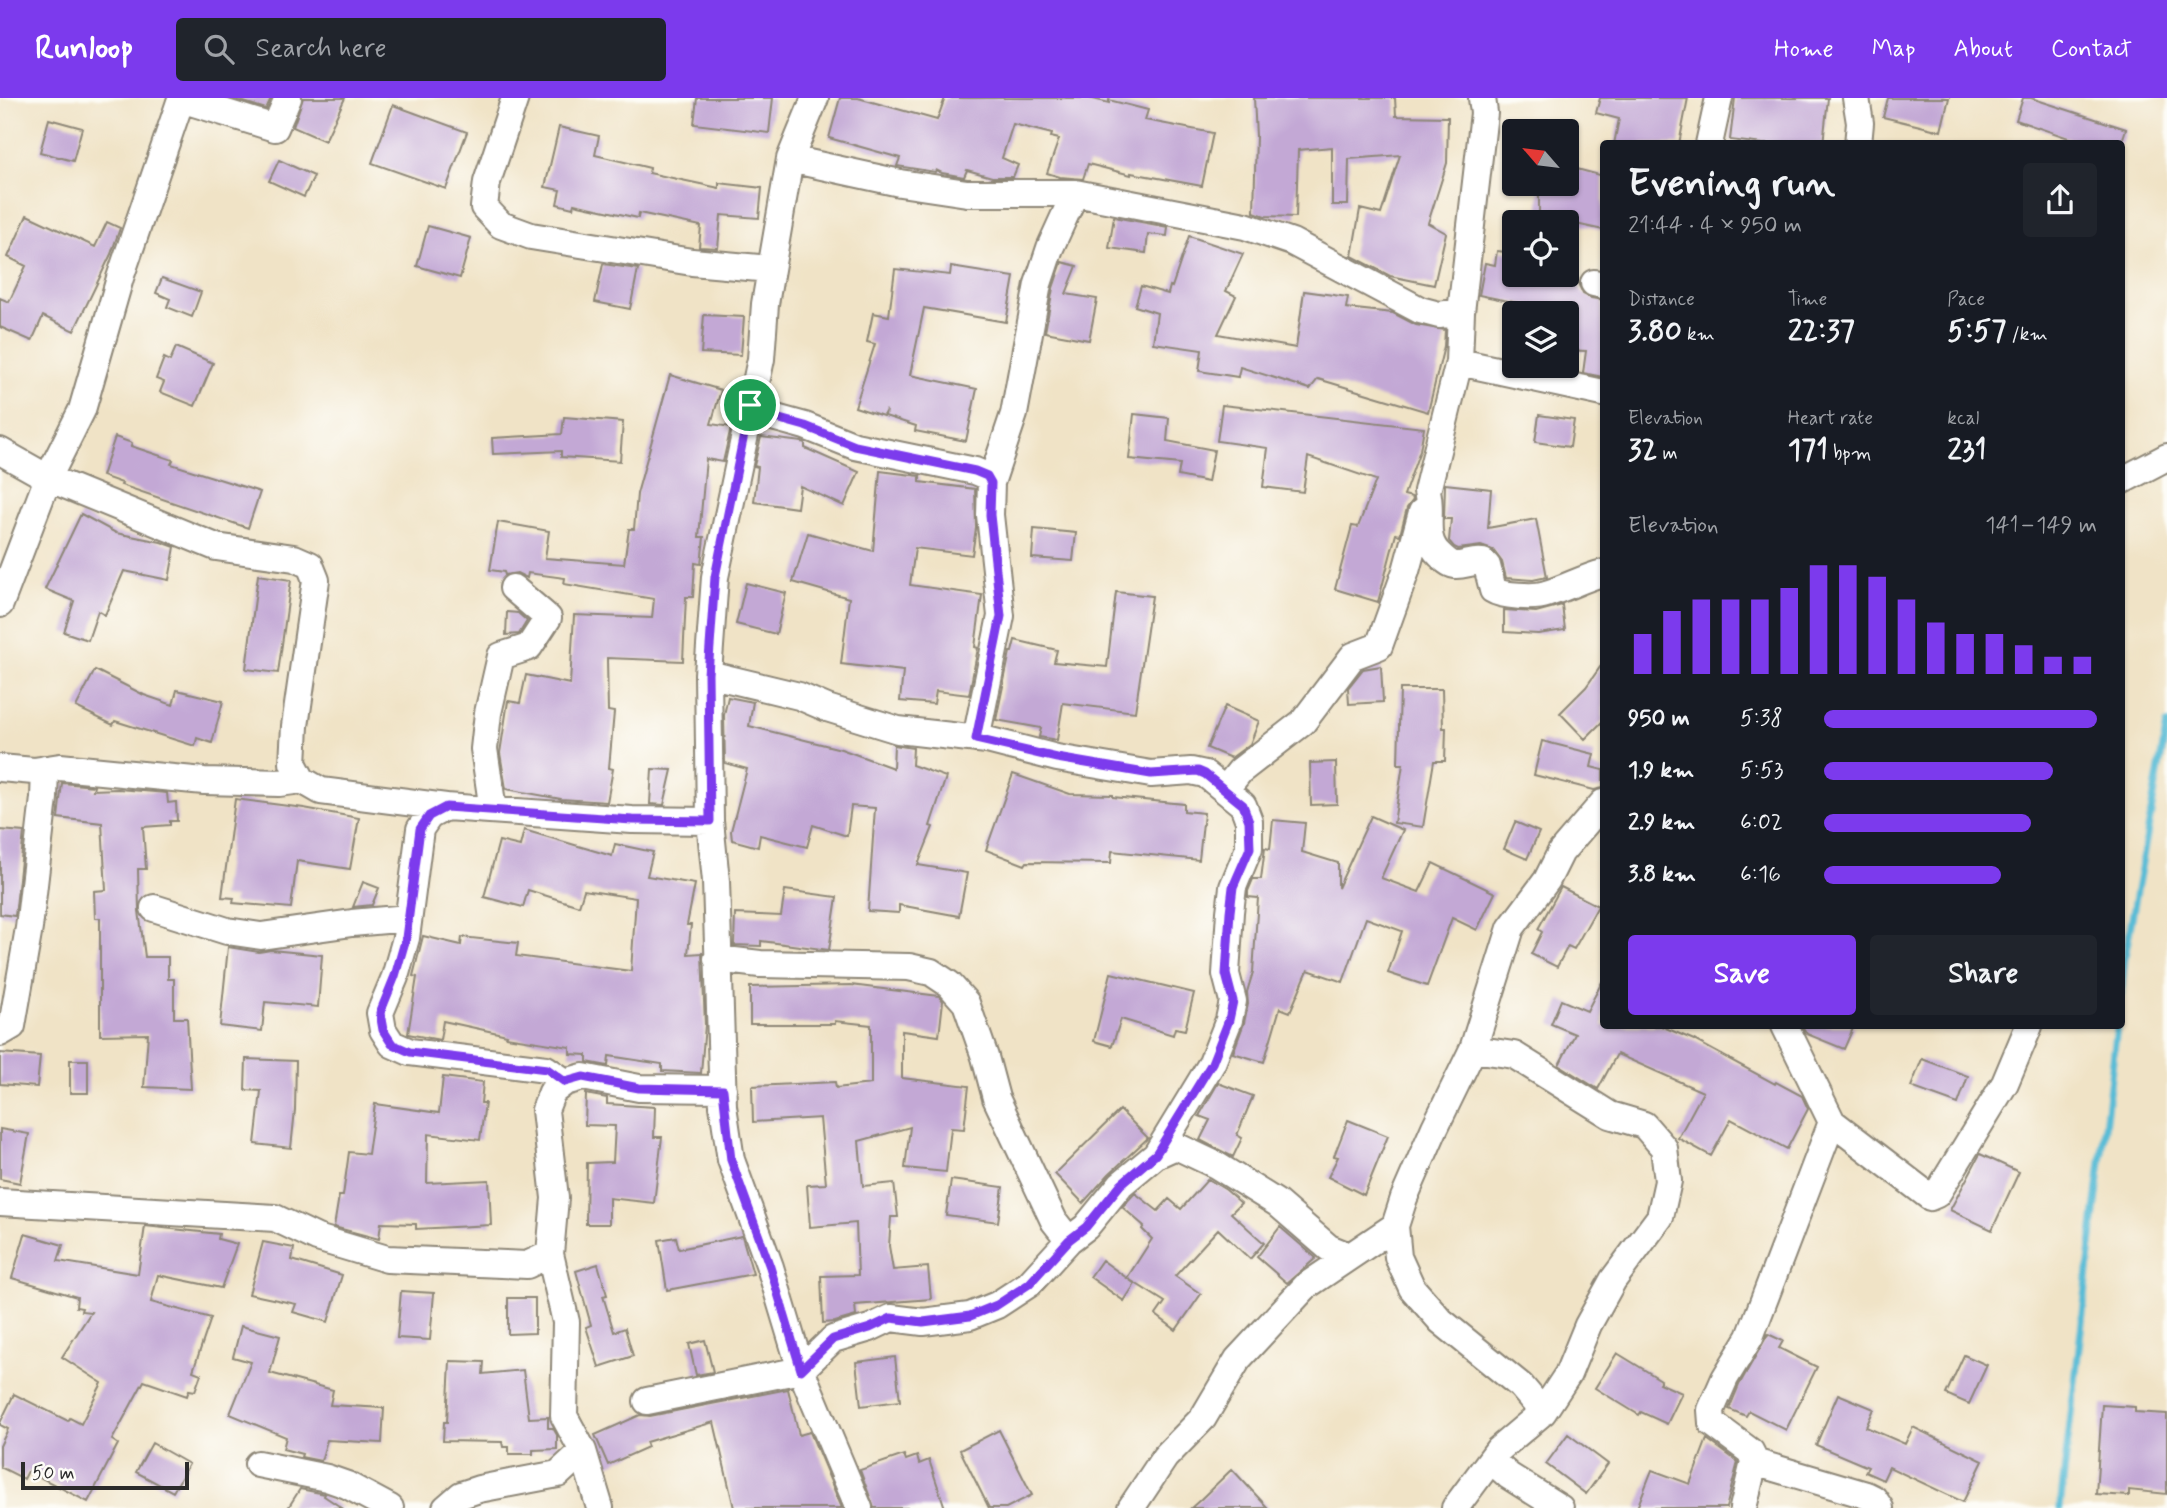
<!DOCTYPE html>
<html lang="en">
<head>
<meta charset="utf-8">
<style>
	:root { --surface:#171b24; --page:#20242c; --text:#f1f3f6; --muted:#9ea1a6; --accent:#7c3aed }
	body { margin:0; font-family:Mynerve,sans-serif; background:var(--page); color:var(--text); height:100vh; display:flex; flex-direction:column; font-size:26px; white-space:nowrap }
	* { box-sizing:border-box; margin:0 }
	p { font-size:23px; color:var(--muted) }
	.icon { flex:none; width:38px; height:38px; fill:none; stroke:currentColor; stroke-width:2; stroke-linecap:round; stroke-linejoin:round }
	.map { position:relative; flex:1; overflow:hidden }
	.details { position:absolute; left:1600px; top:42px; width:525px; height:889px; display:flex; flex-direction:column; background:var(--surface); border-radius:7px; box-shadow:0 2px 5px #0004 }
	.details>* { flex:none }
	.needle { width:46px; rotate:298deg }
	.buttons { position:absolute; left:1502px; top:21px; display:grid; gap:14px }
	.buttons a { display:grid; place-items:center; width:77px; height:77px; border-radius:7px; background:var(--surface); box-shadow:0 2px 5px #0004; font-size:35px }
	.scale { position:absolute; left:21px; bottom:18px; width:168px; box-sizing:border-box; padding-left:7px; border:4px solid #2b2b2b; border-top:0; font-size:19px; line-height:24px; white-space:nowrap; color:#2b2b2b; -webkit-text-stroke:5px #fdfcf7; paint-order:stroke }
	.pin { position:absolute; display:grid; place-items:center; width:60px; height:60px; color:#fff; margin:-30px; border:4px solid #fff; border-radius:50%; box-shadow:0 2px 7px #0007 }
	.round { display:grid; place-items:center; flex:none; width:74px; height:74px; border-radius:7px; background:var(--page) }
	.summary { display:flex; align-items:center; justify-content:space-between; height:119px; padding:0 28px }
	h1 { font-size:38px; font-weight:700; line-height:52px }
	.figures { display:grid; grid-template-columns:repeat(3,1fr); gap:10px; height:119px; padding:7px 28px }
	.figures div { display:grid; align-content:center }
	.figures b { font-size:30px; font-weight:700 }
	.figures small { font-size:19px; font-weight:400 }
	.figures p { font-size:19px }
	.chart { height:196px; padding:14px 28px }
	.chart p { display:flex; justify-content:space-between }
	.chart svg { width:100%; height:126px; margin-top:7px; stroke:var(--accent); stroke-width:6 }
	.cta { display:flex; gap:14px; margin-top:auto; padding:14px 28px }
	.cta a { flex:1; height:80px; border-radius:7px; background:var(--accent); color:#fff; font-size:28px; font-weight:700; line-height:80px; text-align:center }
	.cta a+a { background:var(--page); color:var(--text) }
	ul { padding:0 28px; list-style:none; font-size:23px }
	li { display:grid; grid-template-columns:112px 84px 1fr; align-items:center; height:52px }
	li i { height:18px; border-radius:9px; background:var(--accent) }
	header { display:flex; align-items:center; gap:42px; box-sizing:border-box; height:98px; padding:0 35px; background:var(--accent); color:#fff }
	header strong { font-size:33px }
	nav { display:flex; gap:38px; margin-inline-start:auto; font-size:24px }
	.search { width:490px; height:63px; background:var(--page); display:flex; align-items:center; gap:18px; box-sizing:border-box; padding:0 24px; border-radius:7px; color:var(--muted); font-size:26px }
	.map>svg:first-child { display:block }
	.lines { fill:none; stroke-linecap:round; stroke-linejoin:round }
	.stream { stroke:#58bcd6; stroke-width:7 }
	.building { fill:#c3a8d5 }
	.minor-casing { stroke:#8e8778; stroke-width:30 }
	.minor { stroke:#fff; stroke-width:26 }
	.route-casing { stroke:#fff; stroke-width:14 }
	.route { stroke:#7c3aed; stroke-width:9 }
</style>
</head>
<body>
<header>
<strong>Runloop</strong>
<div class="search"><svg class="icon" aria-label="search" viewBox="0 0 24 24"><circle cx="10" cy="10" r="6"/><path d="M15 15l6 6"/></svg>Search here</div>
<nav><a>Home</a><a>Map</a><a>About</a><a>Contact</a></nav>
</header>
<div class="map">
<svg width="2167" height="1410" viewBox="0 0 2167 1410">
	<rect width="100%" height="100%" fill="#fdfcf7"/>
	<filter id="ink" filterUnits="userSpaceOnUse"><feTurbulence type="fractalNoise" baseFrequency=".0143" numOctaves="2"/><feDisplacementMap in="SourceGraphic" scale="14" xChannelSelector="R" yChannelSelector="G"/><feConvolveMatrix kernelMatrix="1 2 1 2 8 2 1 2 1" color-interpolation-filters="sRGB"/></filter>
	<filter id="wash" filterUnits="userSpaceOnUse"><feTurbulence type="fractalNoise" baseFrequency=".00686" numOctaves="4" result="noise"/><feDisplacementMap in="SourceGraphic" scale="28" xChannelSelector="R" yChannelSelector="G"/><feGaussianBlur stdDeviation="1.57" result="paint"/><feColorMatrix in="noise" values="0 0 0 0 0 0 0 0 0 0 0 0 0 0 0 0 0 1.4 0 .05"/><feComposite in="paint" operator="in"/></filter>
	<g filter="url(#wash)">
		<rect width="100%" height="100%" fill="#f0e3c6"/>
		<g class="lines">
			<path class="stream" d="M2121,897L2125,859L2167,626
				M2060,1410L2117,928"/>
		</g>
		<g id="blocks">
			<path class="building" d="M231,0H271L266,11Z
				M303,0H345L325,43L293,29Z
				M697,0H773L769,35L694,26Z
				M840,0H858L937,22L945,0H1089L1109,5V2L1148,12L1145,22L1213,35L1202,88L1131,75V77L1088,66L1083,81L1060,79L1047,75L1059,41L1051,39L1052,36L1013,26L1002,60L1018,67L1013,79H992L967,72L964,79L942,75L936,72L935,74L897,68L900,60L829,40Z
				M1254,0H1395L1396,18L1448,19L1447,65L1428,125L1446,135L1434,187L1390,178L1352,158L1360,111L1381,116L1400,57L1349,61L1348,107H1332V49L1298,52L1296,119L1265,118L1254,114L1256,38Z
				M1600,0H1688L1679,46H1614L1619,21L1596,15Z
				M1735,0H1828L1823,46H1763L1730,42Z
				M1888,0H1949L1941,33L1883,19Z
				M2023,0H2031L2126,31L2121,46H2086L2016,22Z
				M393,7L467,34L446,91L372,65Z
				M49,21L82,30L73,63L40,54Z
				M559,29L599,38L595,57L650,70L649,75L719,90V85L762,90L759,120L721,117L718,150L699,149L701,128L639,115L638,120L574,106L573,110L557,106L560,92L545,89Z
				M279,62L314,78L304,99L269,83Z
				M1566,68L1603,78V132L1567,124H1539V86H1566Z
				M27,117L95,149L107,124L120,130L111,156L74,233L43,218L32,243L0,229V200L9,204L26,168L8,159Z
				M1114,119L1168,129L1167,138L1148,136L1146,155L1109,150Z
				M428,128L471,140L460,180L417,168Z
				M1189,138L1243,156L1226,193L1236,198L1218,236L1296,250L1304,193L1348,199L1346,210L1393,215L1416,227L1445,232L1444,248L1428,314L1318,281L1310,291L1240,269L1238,279L1199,273L1202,252L1153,245L1157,215L1135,208L1141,188L1168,196L1170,188L1172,189Z
				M1497,153L1514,155V177H1577V183L1583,196L1591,200L1603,202V279L1583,275L1586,253L1566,252V215L1479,197L1485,165L1495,167Z
				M1062,164L1077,168L1066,196L1097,201L1089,242L1045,234L1053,190Z
				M603,166L638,171L630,211L595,204Z
				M951,169L1014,179L1006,224L924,210L910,277L977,291L966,343L915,333L916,328L885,318L886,312L883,318L855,309L875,246L867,244L873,215L889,218L895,171L950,177Z
				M162,180L201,194L192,219L167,209L170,201L156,195Z
				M704,217L744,219L741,257L701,255Z
				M176,249L213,265L195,308L160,294L164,284L156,281L164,260L170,263Z
				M670,277L721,292L711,326L731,329L723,364L706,361L699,439H704L701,466L695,465L693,499H686L683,563L607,560L608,613L614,614L609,670L613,671L607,704L561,701L506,691L500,655L508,603L520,605L526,577L570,586L574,517L652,520L654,501L564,486L565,480L528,475L527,480L517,475L505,477L504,474L490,472L498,424L549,433L545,460L624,466L629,431H634L637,396Z
				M1222,307L1424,330L1420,352L1404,397L1412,399L1413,402L1407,410L1400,437L1396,436L1378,504L1335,491L1352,428L1358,429L1376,382L1308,359L1303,394L1263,389L1268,350L1217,343Z
				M1134,316L1169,320L1167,343L1214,352L1208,384L1178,378L1180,366L1129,361Z
				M1539,317L1574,322L1570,349L1535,344Z
				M564,319L623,324L620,363L561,359V353L493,356L492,340L562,336Z
				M115,339L132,345L131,348L173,362L171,366L260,394L248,430L121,387L122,385L102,378Z
				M761,339L802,344L805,345V350L859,374L844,408L800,388L797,410L754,404L758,369L754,368Z
				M880,373L920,378V384L975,391L976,430L972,457L915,450L910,487L982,497L975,549L978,550L969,597L936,593L934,606L900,603L903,573L841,566L849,500L793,484L808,435L873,453Z
				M1445,386L1491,391L1488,430L1536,421L1547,479L1533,482L1506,480L1502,464L1493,452L1481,448L1458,451L1454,449L1449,443L1451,421H1444Z
				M81,416L116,435L161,444L175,449L169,482L124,473L105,517L98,513L88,542L64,534L74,503L45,491Z
				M1034,431L1076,435L1073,463L1032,460Z
				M258,477L291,482L278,575L246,571Z
				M746,485L786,495L776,536L736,526Z
				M1116,494L1152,498L1135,614L1063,605L1057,642L1039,639L1041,630L996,622L1010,554H1012L1015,542L1057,552L1054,564L1107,569Z
				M1562,507L1565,532L1538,536L1504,534V512L1536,514Z
				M507,514L518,515L527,523L519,536L506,537Z
				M1603,565V623L1585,641L1560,615L1586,589Z
				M1381,568L1383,604L1349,606L1348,590L1363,571Z
				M95,572L144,597L173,607L177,592L223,603L212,645L197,640L195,648L115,623L113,627L76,609Z
				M1400,591H1442L1443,630H1446L1445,663H1434L1423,729L1394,725L1403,666H1398Z
				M728,599L753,604L749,628L841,651L893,670L894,647L913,650L912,667L946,679L930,728L933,729L918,767L967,775L959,818L899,807V815L868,813L875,710L851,708L847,738L813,727L807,749L760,737L758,749L732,742L731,733L747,671L725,665L724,617Z
				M1225,608L1259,623L1250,646L1231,660L1207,650Z
				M1542,643L1594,656L1591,669L1603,672V690L1594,692L1534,677Z
				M1336,664L1337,706L1311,707L1310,665Z
				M652,671L672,672L664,707L650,706Z
				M1013,676L1070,696L1113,697V699L1184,706V713L1204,715L1199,762L1112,753L1111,765L1027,764L1025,767L986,752Z
				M62,685L94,688L93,692L118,691L167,695L168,705L176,704L177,723H170V727L143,729L146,771H138L139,813L145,859H168V881H174V920H187L191,991L144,989L148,936L100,937V820H95L94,793L106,792L102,725L58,720Z
				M235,701L304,710L359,720L350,771L297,763L291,810L233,805L234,800L222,799Z
				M1371,718L1403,732L1381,780L1419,794L1433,765L1495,795L1477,832L1452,820L1427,888L1388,875L1402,833L1366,820L1343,884L1308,872L1290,914L1280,910L1264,964L1233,955L1244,925L1248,906L1247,894L1253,874L1258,800L1248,799V793L1253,781H1261L1265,750L1270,751L1273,722L1305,725L1302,754L1338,765V790Z
				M1515,724L1539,734L1527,761L1504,751Z
				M0,732L24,734L15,818L0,816Z
				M524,732L612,758L615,746L653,754L647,778L695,786L687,827H691L688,856L702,855L705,927L701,975L662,973V966L609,958L608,968L587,964V957L570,956V949L506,939L507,937L443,923L440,942L408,936L417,879L413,878L423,838L461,847L462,839L518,845L516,858L631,873L636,800L584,792L579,808L528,792L523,809L484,799L499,743L520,748Z
				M363,784L379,790L372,807L353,809Z
				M1561,789L1598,808L1574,851L1568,848L1557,869L1531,856L1542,834L1538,831Z
				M785,792L837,799L829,852L761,843V848L734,847L735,816L781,818Z
				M228,849L259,854L271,852L322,857L318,909L265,904L262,933L220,928Z
				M1111,875L1194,895L1185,932L1175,930L1173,937L1121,921L1112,948L1094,943Z
				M1603,882V928H1661L1694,942L1775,986L1776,984L1802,998L1808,1011L1787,1051L1731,1021L1711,1058L1678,1040L1703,994L1617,956L1598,991L1559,967L1575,936L1551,926L1561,902L1587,913Z
				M851,887L939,898L943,903L939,938L902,933V980L969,988L964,1031L951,1030L946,1074L905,1070L910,1029L859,1043L863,1088L894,1085L898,1119H891L889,1148L893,1172L928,1169L931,1201L855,1207L856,1218L835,1224L823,1225L821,1178L858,1177L856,1125L810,1129L807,1087L826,1086L820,1020L753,1024L752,988L835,984L836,990L871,986V927L835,923V926H750V889Z
				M1802,928H1854L1844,951L1807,936Z
				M0,955L40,958L37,989L0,986Z
				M246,961L296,963L295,1012L291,1050L255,1046L261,993L245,992Z
				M1922,961L1968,978L1958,1006L1911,989Z
				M70,962H88V995H70Z
				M443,979L483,984L481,1005H485L480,1042L428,1036L427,1085L489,1082L491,1127L416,1131V1126L381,1125L379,1141L334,1129L339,1098H343L349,1054L368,1056L375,1006L439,1015Z
				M1218,985L1253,998L1237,1037L1242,1040L1233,1059L1200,1042L1210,1022L1199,1018Z
				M586,996L607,1000V1006L655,1009L654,1039H662L654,1105L609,1100V1126H586L587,1065L613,1064L615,1028L585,1027Z
				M1120,1012L1148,1040L1109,1076L1083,1105L1055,1076Z
				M1348,1022L1388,1038L1364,1097L1328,1079L1338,1059L1334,1058Z
				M0,1031L29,1036L20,1085L0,1081Z
				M1980,1056L2019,1074L1992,1132L1950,1112Z
				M1208,1081L1226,1092L1241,1105L1231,1115L1264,1145L1250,1161L1218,1131L1175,1178L1201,1196L1176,1232L1156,1217L1165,1204L1127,1180L1152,1141L1142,1131L1144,1128L1122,1109L1135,1095L1158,1113L1169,1101L1181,1111Z
				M951,1082L1003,1089L998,1124L946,1117Z
				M145,1128L219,1136L218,1141L237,1146L221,1190L158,1177L151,1204L211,1220L193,1273L201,1276L195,1293L189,1292L187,1298L144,1283L112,1342L118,1346L88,1404L28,1373L24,1381L0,1369V1348L8,1331L0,1327V1325L14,1296L68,1323L70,1320L81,1326L102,1285L62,1259L91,1214L81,1213L82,1210L76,1209L77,1199L12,1180L25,1136L63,1147L58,1163L138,1176Z
				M1280,1129L1316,1160L1287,1185L1257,1159Z
				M742,1138L753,1176L667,1192L659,1142L676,1139L679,1151Z
				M263,1144L294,1150L292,1162L342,1177L328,1224L293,1214L296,1206L249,1196Z
				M1102,1162L1135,1186L1124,1203L1090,1179Z
				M598,1166L607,1197L603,1198L614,1234L625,1230L633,1258L599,1269L586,1229L591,1227L576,1173Z
				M401,1193L434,1195L430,1242L397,1240Z
				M508,1200H535V1235L508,1236Z
				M241,1228L280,1238L270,1275L333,1292L330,1307L384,1310L382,1345L327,1342L321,1363L301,1359L302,1356L283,1351L286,1339L230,1316L251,1264L233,1259Z
				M1768,1236L1783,1243L1779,1250L1817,1269L1786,1332L1749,1313L1746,1318L1729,1311L1739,1287Z
				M705,1242L713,1274L696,1277L689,1246Z
				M1617,1255L1661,1282L1659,1285L1682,1295L1667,1326L1641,1314L1639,1317L1595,1290Z
				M1964,1257L1987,1267L1969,1306L1946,1296Z
				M895,1259L900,1303L861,1308L856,1264Z
				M450,1263L484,1264L483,1276L523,1272L529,1320L548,1319V1330H553L557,1337V1351L533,1352V1356H509V1349H503L502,1344L443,1343L444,1324H447Z
				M788,1291L799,1337L810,1334L842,1410H734L714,1324L646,1344L648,1349L608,1367L595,1337L640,1317L650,1318Z
				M1838,1296L1874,1311L1866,1329L1905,1346L1913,1329L1983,1363L1963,1404L1889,1369L1883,1382L1865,1374L1868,1369L1816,1347Z
				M2102,1307L2135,1309V1314L2167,1316V1396L2129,1392V1398L2096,1396Z
				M999,1332L1032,1397L1006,1410H989L960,1352Z
				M1568,1336L1608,1366L1586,1396L1546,1366Z
				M1707,1341L1738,1364L1726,1410H1637L1652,1372L1690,1386Z
				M152,1345L189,1366L173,1394L136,1374Z
				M904,1357L906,1362L917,1358L919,1366L929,1362L945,1410H874L860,1372Z
				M1232,1371L1268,1410H1191L1201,1401Z
				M300,1391L325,1396L324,1398L342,1410H288Z"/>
		</g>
	</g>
	<g filter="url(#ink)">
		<use href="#blocks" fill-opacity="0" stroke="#8e8778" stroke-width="2"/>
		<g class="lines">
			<g class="minor-casing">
				<path id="minor" d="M515,0L487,84L484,109L501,127L531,138L692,164L770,171
					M815,0L790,61L765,206L761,261L715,479L708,576L710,723L716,783L723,1008L731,1062L770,1169L801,1272L859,1410
					M1482,0L1484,15L1461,214L1459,264L1427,393C1433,416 1421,440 1440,457C1444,461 1449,466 1455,467C1464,468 1473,462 1483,464L1487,468L1493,492C1502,498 1535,500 1546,496C1566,490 1583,480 1603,475
					M1856,0L1860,25L1858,46
					M1709,46L1719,0
					M790,61L900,85L967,95H1075L1245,128L1292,144L1420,212L1439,217L1461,214
					M1594,185L1603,187
					M1459,264L1603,295
					M750,307L776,320L805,328L855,348L975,373L987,378L991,385L990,417L1001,518L976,641
					M0,353L48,380L216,449L294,460L310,467L316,482L295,628L293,665L302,682L321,693L446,709
					M2121,383L2167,359
					M991,385L1014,316L1038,186L1050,150L1075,95
					M0,506L48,380L82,312L120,180L181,1L275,30L288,0
					M708,576L799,598L827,610L898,632L987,642L1057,660L1151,676L1191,673L1205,676L1243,707L1249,723V750L1233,789L1230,814L1226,876L1233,903L1229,922L1212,965L1156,1057L1121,1086L1086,1129L1069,1142
					M0,670L34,673L60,669L204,683L279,685L302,682
					M1225,692L1240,673L1303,624L1353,558L1379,548L1406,473L1422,414
					M493,712L484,651L488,615L501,558L529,549L548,520L513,490
					M154,810L227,833L261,838L352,825L408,820
					M1785,928L1832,1024L1930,1099L1937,1096L2005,985L2029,928
					M0,935L12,928L29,830L44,700L45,671
					M1473,951L1514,957L1610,1017L1644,1027L1664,1050L1668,1083L1660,1119L1613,1182L1588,1227L1568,1276L1543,1314
					M565,984L546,971L410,954L392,946L383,932L380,915L395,879L406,840L420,731L429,718L446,709L632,722L710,723
					M1156,1057L1176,1048L1216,1067L1277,1105L1329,1150L1349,1158
					M0,1104L275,1120L317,1140L387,1161L527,1167L550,1156
					M647,1303L801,1272L833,1241L870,1230L891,1220L923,1224L970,1218L997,1207L1029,1186L1069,1142L1054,1123L996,1000L985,959L966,905L949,886L931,874L909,869L760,866L717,861
					M1491,1362L1509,1378L1560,1410
					M1754,1364L1866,1397L1874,1401L1880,1410
					M258,1366L327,1380L347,1387L390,1410
					M446,1410L461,1397L479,1391L558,1376L583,1353
					M600,1410L583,1353L564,1318L566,1224L550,1156L555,1100L545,1012L552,994L565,984L583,979L639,990L723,991
					M1131,1410L1165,1359L1203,1320L1238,1261L1306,1188L1395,1128
					M1455,1410L1498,1352L1543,1314L1521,1288L1441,1223L1412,1190L1398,1159L1395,1128L1404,1100L1435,1029L1473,951L1511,830L1547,782L1561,754L1603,705
					M1743,1410L1754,1364L1751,1354L1712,1325L1711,1312L1725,1280L1750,1239L1832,1024"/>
			</g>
			<use href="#minor" class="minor"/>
		</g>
	</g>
	<g class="lines" filter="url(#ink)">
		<g class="route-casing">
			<path id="route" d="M750,307L776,320L805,328L855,348L975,373L987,378L991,385L990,417L1001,518L976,641L1057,660L1151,676L1198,673L1205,676L1243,707L1249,723L1250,750L1233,789L1230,814L1226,876L1233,903L1229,922L1212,965L1156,1056L1121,1086L1086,1129L1069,1142L1029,1186L997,1207L970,1218L923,1224L891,1220L870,1230L833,1241L801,1272L770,1169L731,1062L723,992L639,990L583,979L565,984L547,971L410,954L392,946L383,932L380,915L395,878L406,840L420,731L429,718L446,709L632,722L710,723L708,576L715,479Z"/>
		</g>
		<use href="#route" class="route"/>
	</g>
</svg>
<div class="buttons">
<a><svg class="needle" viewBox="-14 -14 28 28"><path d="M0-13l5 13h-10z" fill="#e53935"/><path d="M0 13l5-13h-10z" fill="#9ea1a6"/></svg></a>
<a><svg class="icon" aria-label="locate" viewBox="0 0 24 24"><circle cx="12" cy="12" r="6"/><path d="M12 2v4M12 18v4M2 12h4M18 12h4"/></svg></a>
<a><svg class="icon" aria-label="layers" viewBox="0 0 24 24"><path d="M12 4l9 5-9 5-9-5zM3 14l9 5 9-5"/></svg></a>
</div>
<div class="scale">50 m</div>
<div class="pin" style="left:750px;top:307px;background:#1e9e55"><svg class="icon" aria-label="arrive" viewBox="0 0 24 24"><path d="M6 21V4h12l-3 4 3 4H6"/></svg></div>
<section class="details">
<div class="summary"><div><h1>Evening run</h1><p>21:44 · 4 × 950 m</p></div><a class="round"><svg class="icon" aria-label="share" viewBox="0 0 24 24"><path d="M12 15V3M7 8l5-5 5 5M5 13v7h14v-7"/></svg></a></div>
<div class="figures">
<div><p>Distance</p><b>3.80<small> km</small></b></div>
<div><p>Time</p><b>22:37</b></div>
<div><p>Pace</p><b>5:57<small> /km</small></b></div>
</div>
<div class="figures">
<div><p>Elevation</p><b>32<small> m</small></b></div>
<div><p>Heart rate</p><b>171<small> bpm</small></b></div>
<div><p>kcal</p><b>231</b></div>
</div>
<div class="chart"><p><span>Elevation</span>141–149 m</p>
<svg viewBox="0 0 160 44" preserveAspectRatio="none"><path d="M5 44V30M15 44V22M25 44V18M35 44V18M45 44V18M55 44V14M65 44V6M75 44V6M85 44V10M95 44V18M105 44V26M115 44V30M125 44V30M135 44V34M145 44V38M155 44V38"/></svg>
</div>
<ul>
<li><b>950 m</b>5:38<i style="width:100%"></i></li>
<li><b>1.9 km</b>5:53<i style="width:84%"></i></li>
<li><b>2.9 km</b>6:02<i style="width:76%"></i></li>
<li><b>3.8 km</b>6:16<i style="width:65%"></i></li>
</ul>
<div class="cta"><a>Save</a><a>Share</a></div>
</section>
</div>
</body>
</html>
